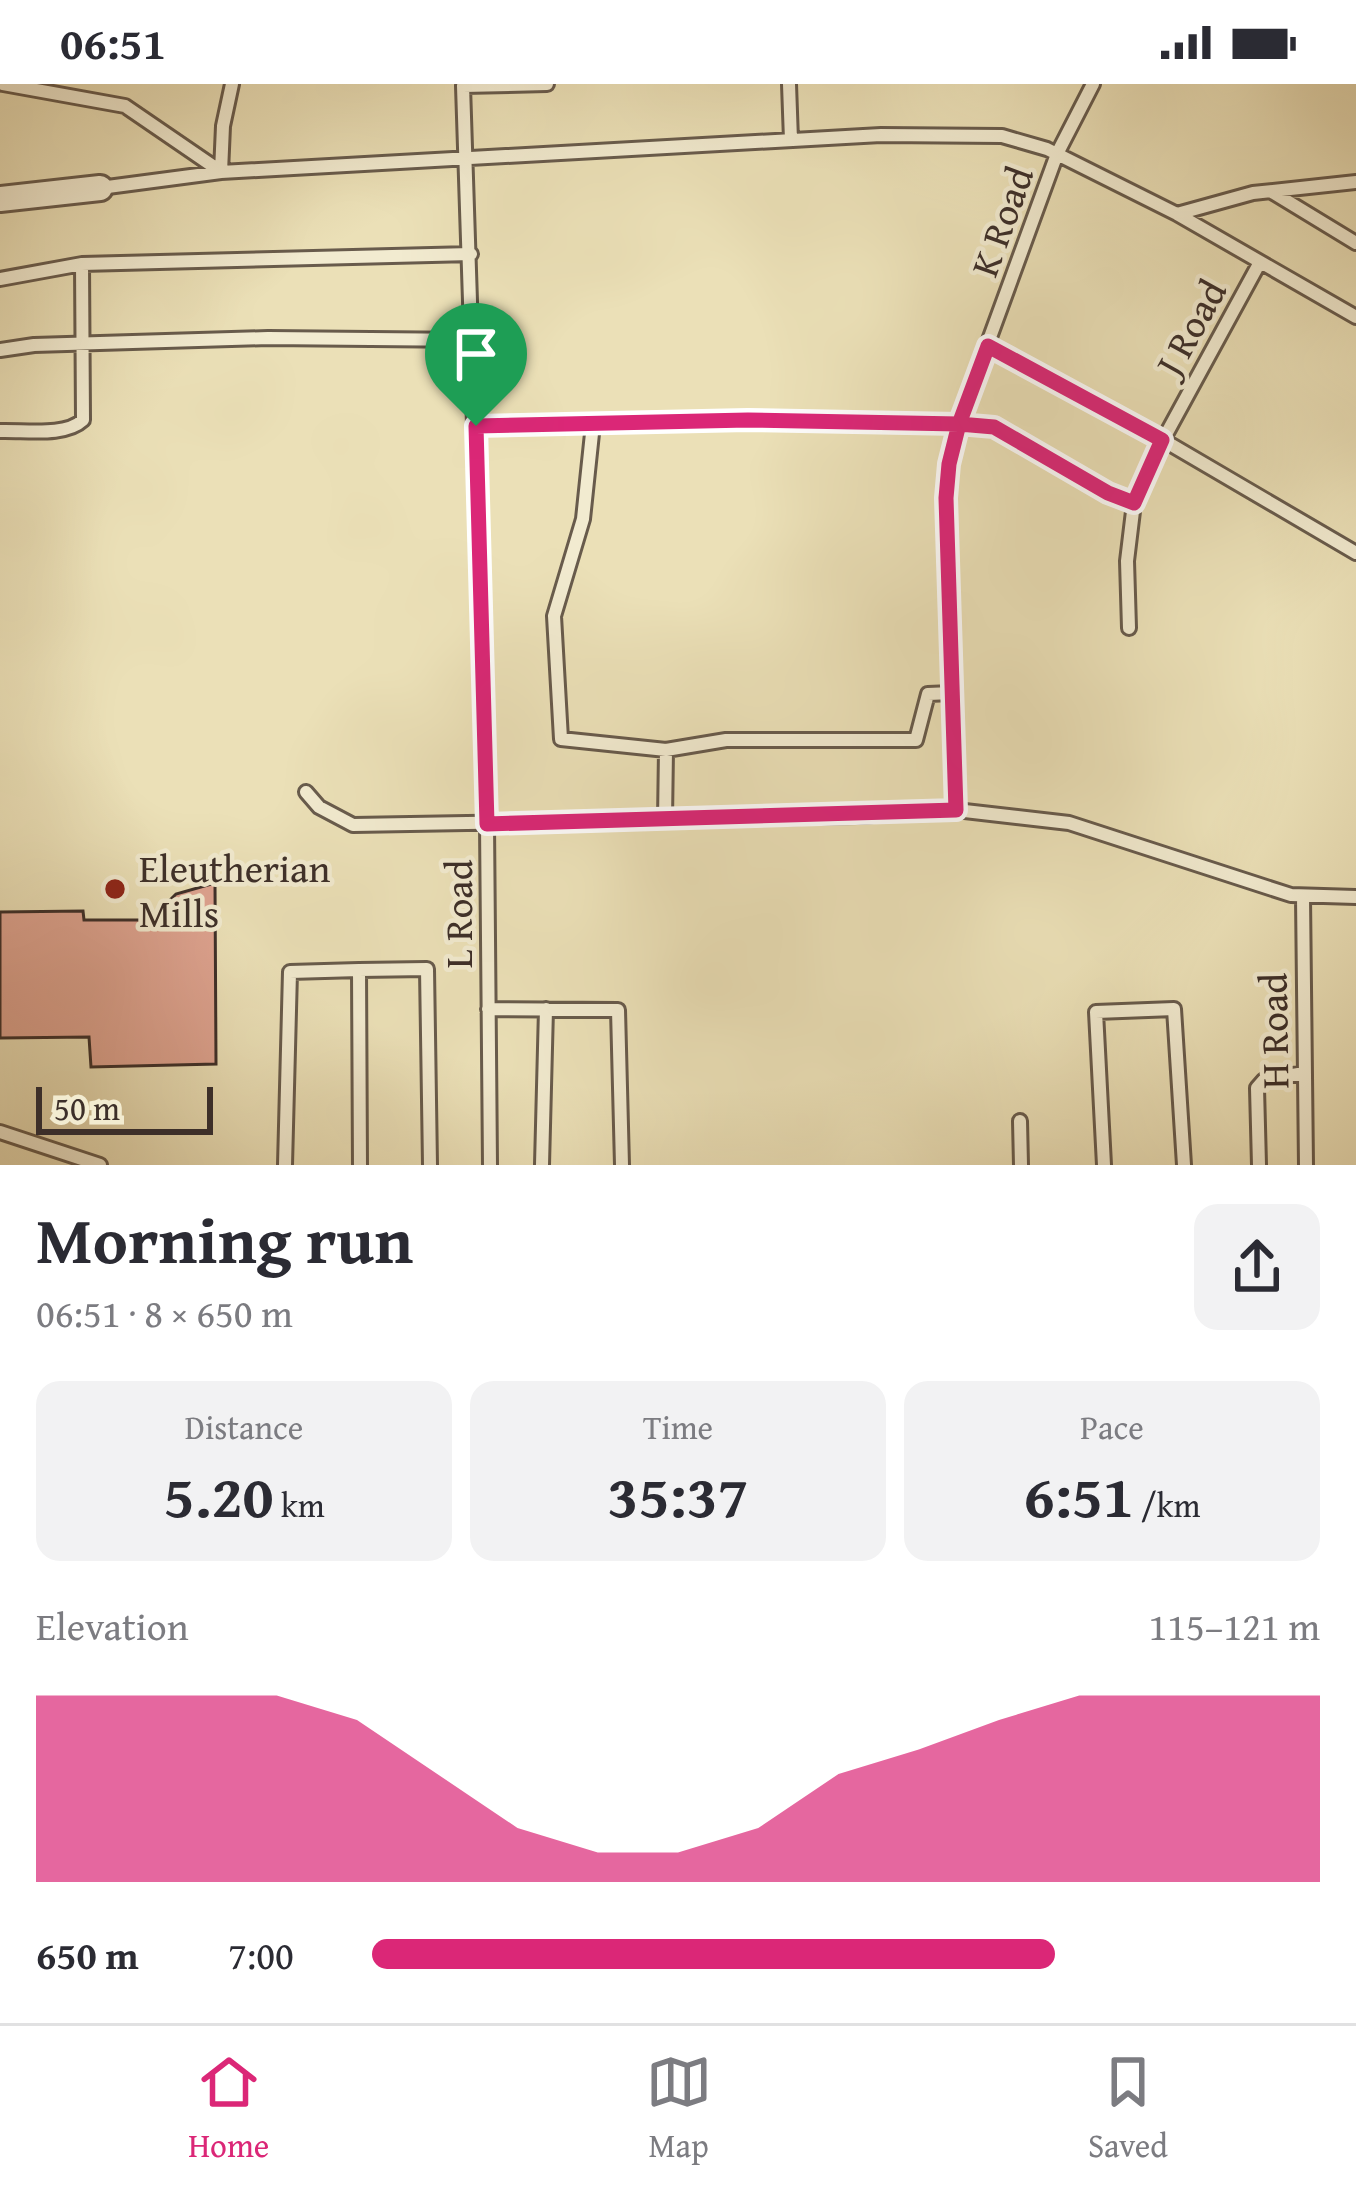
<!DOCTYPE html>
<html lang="en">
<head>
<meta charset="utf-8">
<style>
	:root { --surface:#fff; --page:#f2f2f3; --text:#2b2b33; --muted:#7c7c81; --line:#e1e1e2; --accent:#db2777 }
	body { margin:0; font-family:"Gentium Book Plus",serif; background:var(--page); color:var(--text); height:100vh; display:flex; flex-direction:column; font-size:45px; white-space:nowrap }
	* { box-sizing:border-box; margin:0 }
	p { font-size:39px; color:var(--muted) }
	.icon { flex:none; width:66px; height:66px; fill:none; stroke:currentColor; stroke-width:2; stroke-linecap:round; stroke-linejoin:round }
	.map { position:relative; height:1081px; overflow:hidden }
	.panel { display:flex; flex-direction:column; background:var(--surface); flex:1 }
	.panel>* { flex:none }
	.scale { position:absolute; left:36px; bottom:30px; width:177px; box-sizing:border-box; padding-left:12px; border:6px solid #3d2f29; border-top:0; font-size:33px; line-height:42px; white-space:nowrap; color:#3d2f29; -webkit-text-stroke:9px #f2ebd0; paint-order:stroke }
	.pin { position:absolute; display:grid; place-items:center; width:102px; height:102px; color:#fff; margin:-123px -51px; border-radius:50% 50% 50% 0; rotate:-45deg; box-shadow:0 0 12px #0007 }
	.pin .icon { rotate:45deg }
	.round { display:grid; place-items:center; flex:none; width:126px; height:126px; border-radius:24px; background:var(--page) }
	.summary { display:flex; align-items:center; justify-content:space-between; height:204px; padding:0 36px }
	h1 { font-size:66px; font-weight:700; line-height:90px }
	.figures { display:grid; grid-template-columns:repeat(3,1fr); gap:18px; height:204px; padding:12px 36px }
	.figures div { display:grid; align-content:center; border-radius:24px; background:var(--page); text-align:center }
	.figures b { font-size:60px; font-weight:700 }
	.figures small { font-size:33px; font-weight:400 }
	.figures p { font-size:33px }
	.chart { height:336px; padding:24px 36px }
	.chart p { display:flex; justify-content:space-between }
	.chart svg { width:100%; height:216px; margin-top:12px; fill:var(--accent); opacity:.7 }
	ul { padding:0 36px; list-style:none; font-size:39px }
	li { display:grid; grid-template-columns:192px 144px 1fr; align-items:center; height:90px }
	li i { height:30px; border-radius:15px; background:var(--accent) }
	.status { display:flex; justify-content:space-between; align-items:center; height:84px; padding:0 60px; background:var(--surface); direction:ltr }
	.status svg { height:33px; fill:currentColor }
	.menu { display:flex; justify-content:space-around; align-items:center; height:168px; border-top:3px solid var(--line); background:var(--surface); font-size:33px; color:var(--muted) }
	.menu a { display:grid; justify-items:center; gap:6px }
	.menu .selected { color:var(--accent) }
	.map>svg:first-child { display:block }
	.building { fill:#dea390; stroke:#3d2f29; stroke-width:3 }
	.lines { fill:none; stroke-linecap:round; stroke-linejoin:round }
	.lane-casing { stroke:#685b4c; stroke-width:18 }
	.street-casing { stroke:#685b4c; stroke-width:30 }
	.lane { stroke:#f2ebd0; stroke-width:12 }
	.street { stroke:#f2ebd0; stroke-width:24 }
	.route-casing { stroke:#fff; stroke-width:24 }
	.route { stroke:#db2777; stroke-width:15 }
	.poi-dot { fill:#8f2418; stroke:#f2ebd0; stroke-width:4.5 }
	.labels { text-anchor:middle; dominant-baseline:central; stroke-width:9; stroke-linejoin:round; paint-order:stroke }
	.street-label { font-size:39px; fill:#3d2f29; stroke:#f2ebd0 }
	.poi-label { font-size:39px; fill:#3d2f29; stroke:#f2ebd0; text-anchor:start }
</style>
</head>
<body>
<div class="status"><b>06:51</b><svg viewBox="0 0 49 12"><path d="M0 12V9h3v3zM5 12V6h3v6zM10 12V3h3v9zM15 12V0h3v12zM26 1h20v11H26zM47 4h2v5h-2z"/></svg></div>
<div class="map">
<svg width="1356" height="1081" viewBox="0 0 1356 1081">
	<rect width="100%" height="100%" fill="#ebe0b7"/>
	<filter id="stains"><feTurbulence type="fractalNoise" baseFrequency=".00167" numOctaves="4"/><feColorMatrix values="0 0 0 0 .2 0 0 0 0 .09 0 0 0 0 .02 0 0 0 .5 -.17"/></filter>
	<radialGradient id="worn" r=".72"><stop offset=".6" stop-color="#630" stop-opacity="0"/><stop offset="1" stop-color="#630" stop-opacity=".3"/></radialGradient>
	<path class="building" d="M215,799L216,980L91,983L89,953L0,954V828L83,827L84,836H147L146,840L176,810Z"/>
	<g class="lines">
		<g class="lane-casing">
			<path id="lane" d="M3,0L125,22L220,87
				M789,0L791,56
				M221,88L223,42L232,0
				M100,104L221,88L881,51L1002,52L1047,65L1177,130L1356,233
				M1272,108L1356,159
				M1177,130L1253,109L1356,98
				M0,195L82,180L471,170
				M988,262L1163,356L1356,469
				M0,266L34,261L268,254L474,256
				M593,340L583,435L554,532L561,655L666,666L726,656H916L928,610L952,609
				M476,342L748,336L995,343L1107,409L1134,419
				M0,347C25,346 65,353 83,336L82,180
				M1129,544L1127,477L1134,419L1163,356L1260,178
				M306,708L319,723L353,741L857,732L956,726L1069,739L1291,811L1356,813
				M956,726L946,414L955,349L1057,70L1093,0
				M665,736L666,666
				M1303,813L1306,1081
				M359,886L427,885L430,1081
				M488,925L618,926L622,1081
				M1020,1037L1021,1081
				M0,1048L100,1081
				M285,1081L290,888L359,886L360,1081
				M490,1081L487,740L463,2L547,0
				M542,1081L546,925
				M1104,1081L1096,928L1174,925L1184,1081
				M1259,1081L1257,1004L1264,996L1304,989"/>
		</g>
		<g class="street-casing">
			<path id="street" d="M0,115L100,104"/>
		</g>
		<use href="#lane" class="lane"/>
		<use href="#street" class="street"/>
	</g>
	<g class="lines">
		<g class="route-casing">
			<path id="route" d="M476,342L487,740L956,726L946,414L949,380L959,340L994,343L1108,409L1134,419L1162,356L988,262L959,340L748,336L476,342"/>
		</g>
		<use href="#route" class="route"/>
	</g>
	<circle class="poi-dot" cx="115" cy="805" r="12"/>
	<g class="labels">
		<g class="street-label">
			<text transform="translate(1001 137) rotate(-70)">K Road</text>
			<text transform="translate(1190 243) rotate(-61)">J Road</text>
			<text transform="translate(457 830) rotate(-90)">L Road</text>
			<text transform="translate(1273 947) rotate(-91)">H Road</text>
		</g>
		<g class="poi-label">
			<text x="139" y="783">Eleutherian<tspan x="139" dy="45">Mills</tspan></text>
		</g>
	</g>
	<rect width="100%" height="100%" filter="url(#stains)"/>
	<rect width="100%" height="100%" fill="url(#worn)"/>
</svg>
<div class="scale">50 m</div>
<div class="pin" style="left:476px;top:342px;background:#1e9e55"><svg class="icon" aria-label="arrive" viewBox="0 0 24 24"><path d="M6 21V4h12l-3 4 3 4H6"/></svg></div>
</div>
<section class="panel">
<div class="summary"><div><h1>Morning run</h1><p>06:51 · 8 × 650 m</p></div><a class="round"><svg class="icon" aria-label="share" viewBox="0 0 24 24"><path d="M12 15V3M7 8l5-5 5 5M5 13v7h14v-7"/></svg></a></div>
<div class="figures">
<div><p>Distance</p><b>5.20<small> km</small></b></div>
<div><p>Time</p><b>35:37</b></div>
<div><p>Pace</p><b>6:51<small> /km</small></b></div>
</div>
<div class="chart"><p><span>Elevation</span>115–121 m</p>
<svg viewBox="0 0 160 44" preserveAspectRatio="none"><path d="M0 44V6L10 6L20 6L30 6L40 11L50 22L60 33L70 38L80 38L90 33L100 22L110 17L120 11L130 6L140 6L150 6L160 6V44z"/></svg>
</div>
<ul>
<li><b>650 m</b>7:00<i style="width:72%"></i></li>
</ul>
</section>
<nav class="menu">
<a class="selected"><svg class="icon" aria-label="home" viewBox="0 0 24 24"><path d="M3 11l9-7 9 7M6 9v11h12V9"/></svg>Home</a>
<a><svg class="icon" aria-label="map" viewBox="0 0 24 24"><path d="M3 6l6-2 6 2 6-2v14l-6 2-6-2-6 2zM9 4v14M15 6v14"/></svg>Map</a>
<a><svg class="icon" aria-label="saved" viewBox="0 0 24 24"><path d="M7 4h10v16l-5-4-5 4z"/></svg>Saved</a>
</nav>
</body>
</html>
